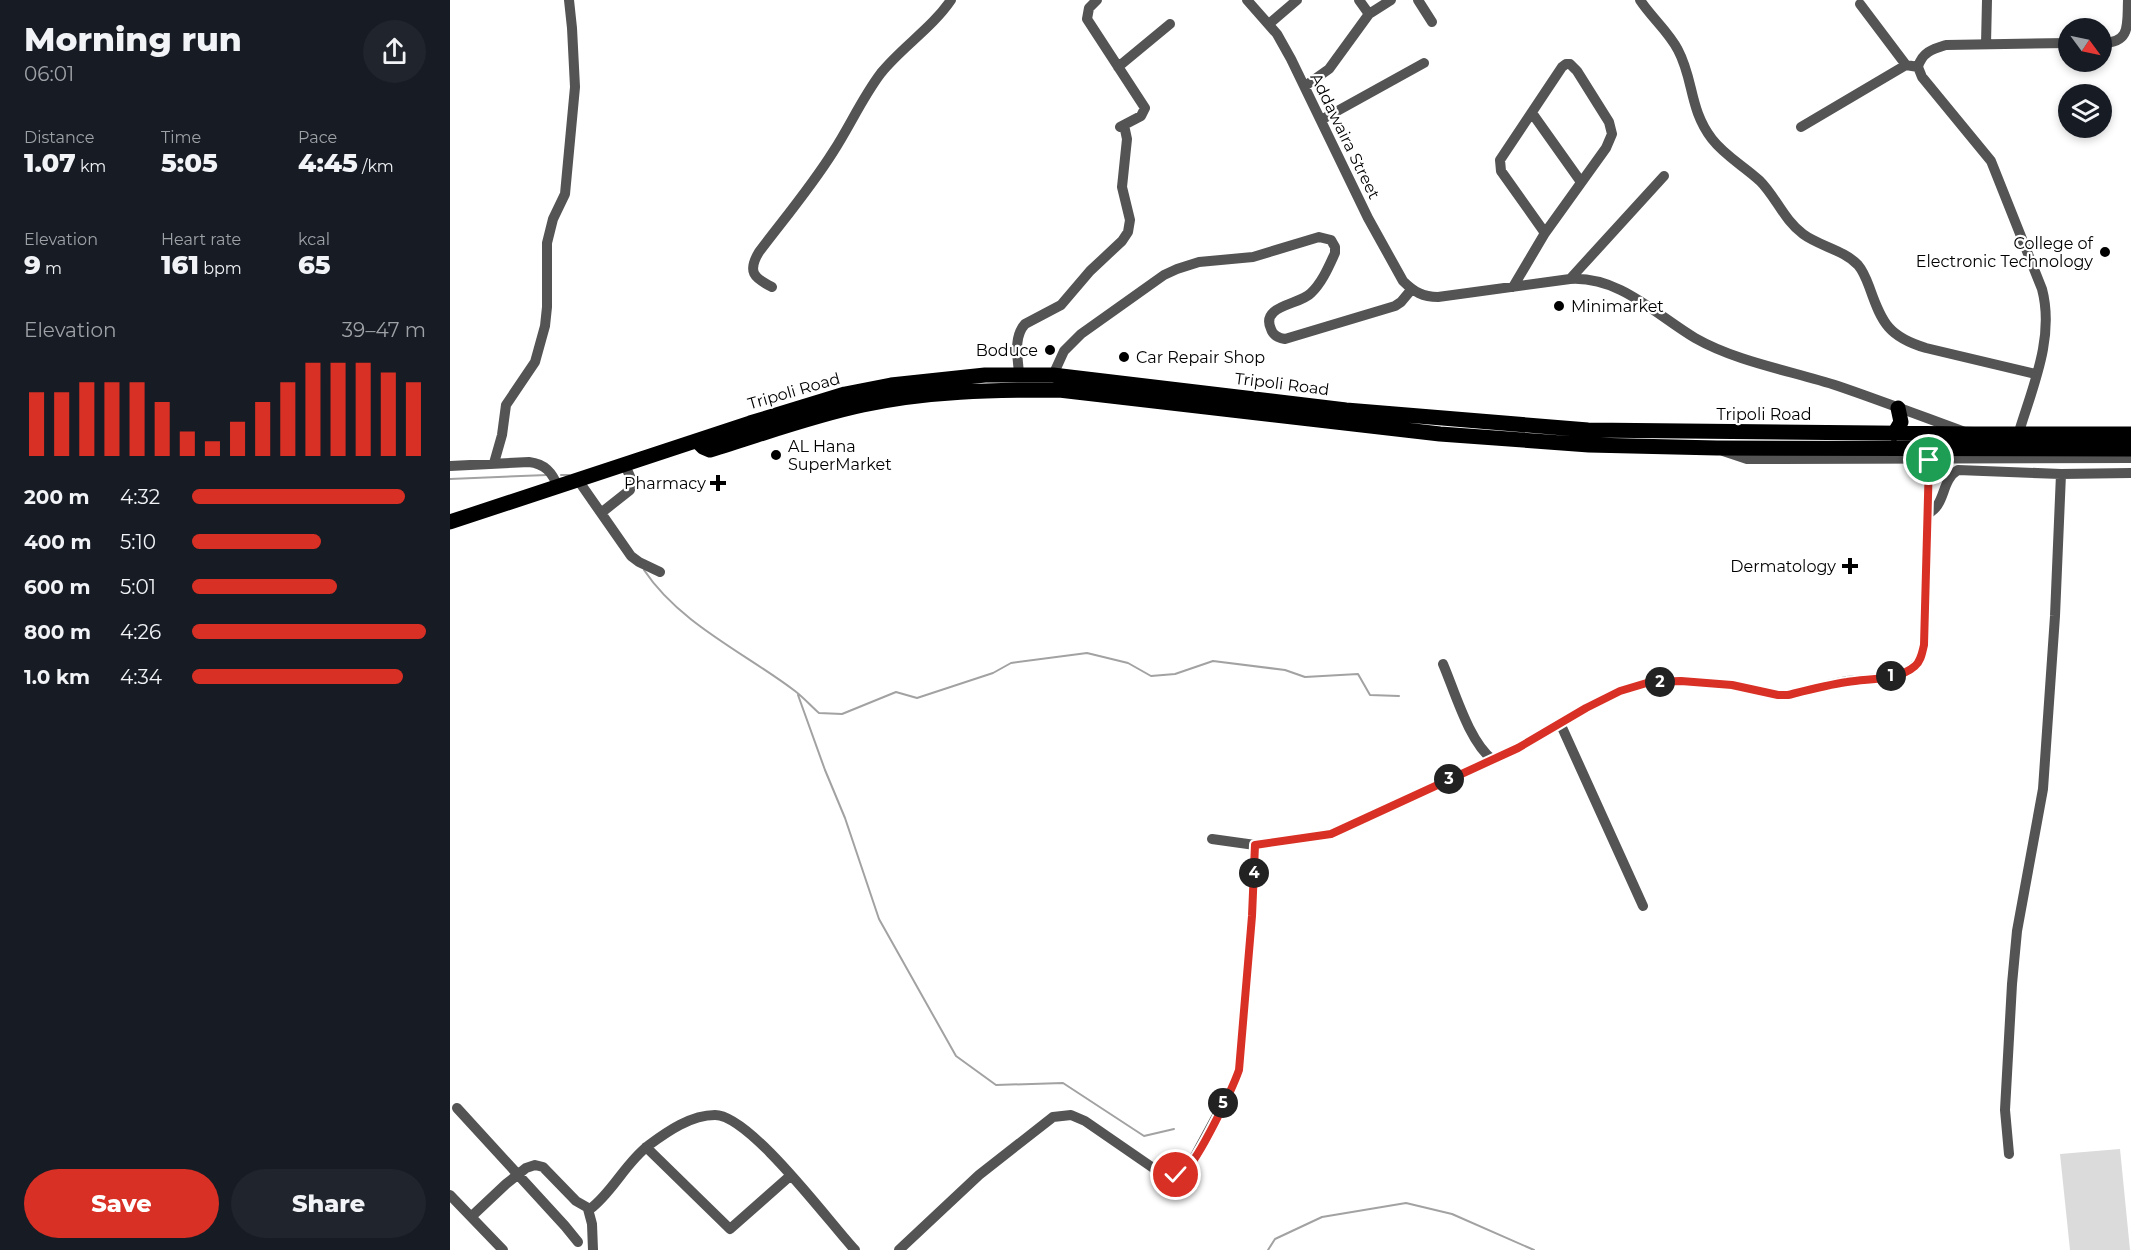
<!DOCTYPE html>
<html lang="en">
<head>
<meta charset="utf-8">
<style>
	:root { --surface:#171b24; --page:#20242c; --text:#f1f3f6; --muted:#9ea1a6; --accent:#d93025 }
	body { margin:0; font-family:Montserrat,sans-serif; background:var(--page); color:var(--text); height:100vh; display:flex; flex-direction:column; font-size:22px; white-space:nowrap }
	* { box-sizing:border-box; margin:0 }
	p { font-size:20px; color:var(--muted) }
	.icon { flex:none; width:33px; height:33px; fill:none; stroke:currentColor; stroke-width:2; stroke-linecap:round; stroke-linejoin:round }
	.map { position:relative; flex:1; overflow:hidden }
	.drawer { display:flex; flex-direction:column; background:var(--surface); width:450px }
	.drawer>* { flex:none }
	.needle { width:39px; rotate:123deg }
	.tools { position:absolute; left:1608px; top:18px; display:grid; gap:12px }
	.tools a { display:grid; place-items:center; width:54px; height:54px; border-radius:50%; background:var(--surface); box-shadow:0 3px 9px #0003; font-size:30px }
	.pin { position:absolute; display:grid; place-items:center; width:51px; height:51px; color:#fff; margin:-26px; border:3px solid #fff; border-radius:50%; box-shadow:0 2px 6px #0007 }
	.km { position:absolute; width:30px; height:30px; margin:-15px; border-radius:50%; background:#222; color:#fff; font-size:16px; line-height:30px; text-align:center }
	.round { display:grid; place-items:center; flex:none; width:63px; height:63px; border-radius:32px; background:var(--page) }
	.headline { display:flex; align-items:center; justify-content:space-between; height:102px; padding:0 24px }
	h1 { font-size:33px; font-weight:800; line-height:45px }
	.metrics { display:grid; grid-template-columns:repeat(3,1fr); gap:9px; height:102px; padding:6px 24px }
	.metrics div { display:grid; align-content:center }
	.metrics b { font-size:26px; font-weight:800 }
	.metrics small { font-size:16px; font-weight:400 }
	.metrics p { font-size:16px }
	.chart { height:168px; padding:12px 24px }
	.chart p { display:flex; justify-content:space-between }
	.chart svg { width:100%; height:108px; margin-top:6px; stroke:var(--accent); stroke-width:6 }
	.button { display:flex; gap:12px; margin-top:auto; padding:12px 24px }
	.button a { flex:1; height:69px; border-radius:36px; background:var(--accent); color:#fff; font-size:24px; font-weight:800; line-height:69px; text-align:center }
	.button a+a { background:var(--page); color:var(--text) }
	ul { padding:0 24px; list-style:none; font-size:20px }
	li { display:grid; grid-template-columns:96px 72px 1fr; align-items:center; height:45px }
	li i { height:15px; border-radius:8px; background:var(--accent) }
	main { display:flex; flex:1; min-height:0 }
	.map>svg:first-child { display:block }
	.green { fill:#dbdbdb }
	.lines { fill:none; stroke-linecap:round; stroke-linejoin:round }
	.stream { stroke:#a2a2a2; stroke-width:2 }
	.minor { stroke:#545454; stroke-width:10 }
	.highway { stroke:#000; stroke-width:15 }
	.route-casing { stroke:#fff; stroke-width:12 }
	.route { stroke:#d93025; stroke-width:8 }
	.poi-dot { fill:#000; stroke:#fff; stroke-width:2 }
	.labels { text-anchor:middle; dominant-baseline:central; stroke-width:4.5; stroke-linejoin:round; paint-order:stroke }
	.street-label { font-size:16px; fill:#000; stroke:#fff }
	.poi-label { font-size:16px; fill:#000; stroke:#fff; text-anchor:end }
</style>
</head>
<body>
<main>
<section class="drawer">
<div class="headline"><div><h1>Morning run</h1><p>06:01</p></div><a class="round"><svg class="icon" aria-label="share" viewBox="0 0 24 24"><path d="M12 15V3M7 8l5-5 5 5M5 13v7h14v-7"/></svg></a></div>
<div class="metrics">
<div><p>Distance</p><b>1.07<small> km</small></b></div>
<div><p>Time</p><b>5:05</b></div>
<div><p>Pace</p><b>4:45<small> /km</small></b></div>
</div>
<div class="metrics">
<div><p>Elevation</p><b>9<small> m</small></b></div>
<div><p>Heart rate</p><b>161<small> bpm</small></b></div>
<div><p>kcal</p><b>65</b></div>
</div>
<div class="chart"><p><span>Elevation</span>39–47 m</p>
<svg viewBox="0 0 160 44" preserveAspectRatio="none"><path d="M5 44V18M15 44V18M25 44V14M35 44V14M45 44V14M55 44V22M65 44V34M75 44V38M85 44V30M95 44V22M105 44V14M115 44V6M125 44V6M135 44V6M145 44V10M155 44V14"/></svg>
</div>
<ul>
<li><b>200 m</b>4:32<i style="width:91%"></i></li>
<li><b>400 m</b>5:10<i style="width:55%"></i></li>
<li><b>600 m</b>5:01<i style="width:62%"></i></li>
<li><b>800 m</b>4:26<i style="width:100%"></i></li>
<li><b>1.0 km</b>4:34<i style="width:90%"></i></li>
</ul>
<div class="button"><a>Save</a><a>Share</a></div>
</section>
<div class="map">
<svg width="1681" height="1250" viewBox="0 0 1681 1250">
	<rect width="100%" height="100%" fill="#fff"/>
	<path class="green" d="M1670,1149L1680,1250H1620L1610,1154Z"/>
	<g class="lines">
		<path class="stream" d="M111,475H119
			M0,479L97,475
			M194,570C230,624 295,653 345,691C354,698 361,706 369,713L392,714L446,692L467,698L543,673L561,663L637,653L678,663L701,676L725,674L763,661L835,670L855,677L908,674L920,695L949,696
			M348,695L375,770L395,818L429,919L506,1056L546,1085L613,1083L694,1136L724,1129
			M818,1250L825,1239L872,1217L956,1203L1002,1214L1084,1250"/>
		<path class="minor" d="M647,0L639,8L637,19L695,108L691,116L670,127
			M797,0L827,34L841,59L918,218L953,281C964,292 973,297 988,297L1120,279C1169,276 1205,314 1245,338C1287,362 1342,371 1388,386C1429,400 1471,416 1512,431
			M909,0L919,14
			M968,0L982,22
			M1190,0C1201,17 1219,32 1228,50C1244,80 1239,109 1262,139C1275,156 1294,166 1310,181C1326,197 1334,220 1353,234C1369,246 1394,250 1408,265C1414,272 1417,281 1420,289C1432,323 1439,337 1476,348L1586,374
			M1410,4L1456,65
			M819,24L847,0
			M1652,43C1681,43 1677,25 1678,0
			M1536,44L1537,0
			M668,67L720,24
			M855,86L879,69L919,14L941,0
			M1082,113L1131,182
			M871,120L974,63
			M1351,127L1456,65L1468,67
			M1120,279L1214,176
			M322,287C304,278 297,272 309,252C334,219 361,187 383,152C400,126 412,98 431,73C452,47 482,28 501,0
			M1063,287L1095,233L1156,148L1162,134L1159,122L1127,71L1120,64H1116L1112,67L1050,160L1051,171L1095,233
			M569,374C568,358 563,337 575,324L611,305L640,271L672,241L678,232L680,220L672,187L677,139L674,125
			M603,375L614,351L631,334L714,275L727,269L749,262L803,257L869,237L881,240L885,247V253C879,266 872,283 861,293C850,305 810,305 821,329C823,336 829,338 835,339L945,306L951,302L961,290
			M1568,435C1582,388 1605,338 1592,289L1541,161L1472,77L1468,67C1472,52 1483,49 1496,45L1618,43
			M1273,451L1297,459L1681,458
			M44,463L52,435L56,405L85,362L95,326L97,307V243L103,219L115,194L125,87L122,28L119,0
			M0,466L79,462C95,464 102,472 108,487
			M128,480L181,556L189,562L210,572
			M151,513L180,490L182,481L175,465
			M1479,513C1496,504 1491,480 1508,470L1611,474L1681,473
			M993,664C1005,692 1019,742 1043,760
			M1110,723L1193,906
			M762,839L805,845L881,834L1068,748L1136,708L1170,691L1200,682L1231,681L1282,685L1328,695H1338C1358,690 1377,685 1397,681C1418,678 1448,681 1464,666C1471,660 1472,653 1474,645L1479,460
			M7,1108L115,1226L128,1242
			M196,1147L280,1229L340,1176
			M1559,1154L1555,1110L1562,984L1567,931L1593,789L1605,616L1611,474
			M0,1195L53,1250
			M138,1209L142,1224L143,1250
			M22,1216L56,1184L76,1168L85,1165L93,1167L126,1201L140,1209C162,1193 176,1162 199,1145C218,1131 241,1115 265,1115C300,1115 379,1222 405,1250
			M449,1250L529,1175L603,1117L621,1115L635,1121L709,1172L719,1176L735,1171L743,1160L783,1086L789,1070L802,916L805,845"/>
		<path class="highway" d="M1444,434L1451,422L1448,408
			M247,441L253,447L260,450C310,435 361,416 413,405C477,391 543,390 609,390L990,434L1139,445L1267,448L1681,449
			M0,522L300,423L395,394L441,385L535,375H603L896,410L1138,430L1524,434H1681"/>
	</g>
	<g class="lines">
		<g class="route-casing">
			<path id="route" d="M726,1175C729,1174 732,1173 735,1171C749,1158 782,1090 789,1070L802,916L805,845L881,834L1068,748L1136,708L1170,691L1200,682L1231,681L1282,685L1328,695H1338C1358,690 1377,685 1397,682C1418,678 1448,681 1465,666C1471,661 1472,653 1474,645L1479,460"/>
		</g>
		<use href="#route" class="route"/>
	</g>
	<g class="poi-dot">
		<circle cx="1655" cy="252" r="6"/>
		<circle cx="1109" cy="306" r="6"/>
		<circle cx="600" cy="350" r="6"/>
		<circle cx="674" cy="357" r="6"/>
		<circle cx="326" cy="455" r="6"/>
		<path d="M265 474h6v6h6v6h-6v6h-6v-6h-6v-6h6z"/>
		<path d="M1397 557h6v6h6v6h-6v6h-6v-6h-6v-6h6z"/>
	</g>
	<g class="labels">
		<g class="street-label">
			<text transform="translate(895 136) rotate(64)">Addawaira Street</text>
			<text transform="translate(832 384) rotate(7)">Tripoli Road</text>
			<text transform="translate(344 391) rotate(-16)">Tripoli Road</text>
			<text x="1314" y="414">Tripoli Road</text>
		</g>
		<g class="poi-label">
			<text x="1643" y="243">College of<tspan x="1643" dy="18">Electronic Technology</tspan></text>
			<text x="1121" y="306" text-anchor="start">Minimarket</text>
			<text x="588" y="350">Boduce</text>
			<text x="686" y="357" text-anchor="start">Car Repair Shop</text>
			<text x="338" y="446" text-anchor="start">AL Hana<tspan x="338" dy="18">SuperMarket</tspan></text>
			<text x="256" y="483">Pharmacy</text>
			<text x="1386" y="566">Dermatology</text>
		</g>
	</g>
</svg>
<div class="tools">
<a><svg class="needle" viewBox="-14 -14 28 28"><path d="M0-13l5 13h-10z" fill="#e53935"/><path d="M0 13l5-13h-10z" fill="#9ea1a6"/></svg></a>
<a><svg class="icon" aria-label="layers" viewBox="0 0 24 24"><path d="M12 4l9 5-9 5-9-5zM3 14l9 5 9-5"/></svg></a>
</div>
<div class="pin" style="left:1479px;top:460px;background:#1e9e55"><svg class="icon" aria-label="arrive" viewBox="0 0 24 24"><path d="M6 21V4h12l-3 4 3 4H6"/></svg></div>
<div class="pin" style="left:726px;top:1175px;background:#d93025"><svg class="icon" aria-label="check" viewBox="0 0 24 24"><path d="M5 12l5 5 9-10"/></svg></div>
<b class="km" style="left:1441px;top:676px">1</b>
<b class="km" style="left:1210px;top:682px">2</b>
<b class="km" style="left:999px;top:779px">3</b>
<b class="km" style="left:804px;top:873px">4</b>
<b class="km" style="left:773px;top:1103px">5</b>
</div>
</main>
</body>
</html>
